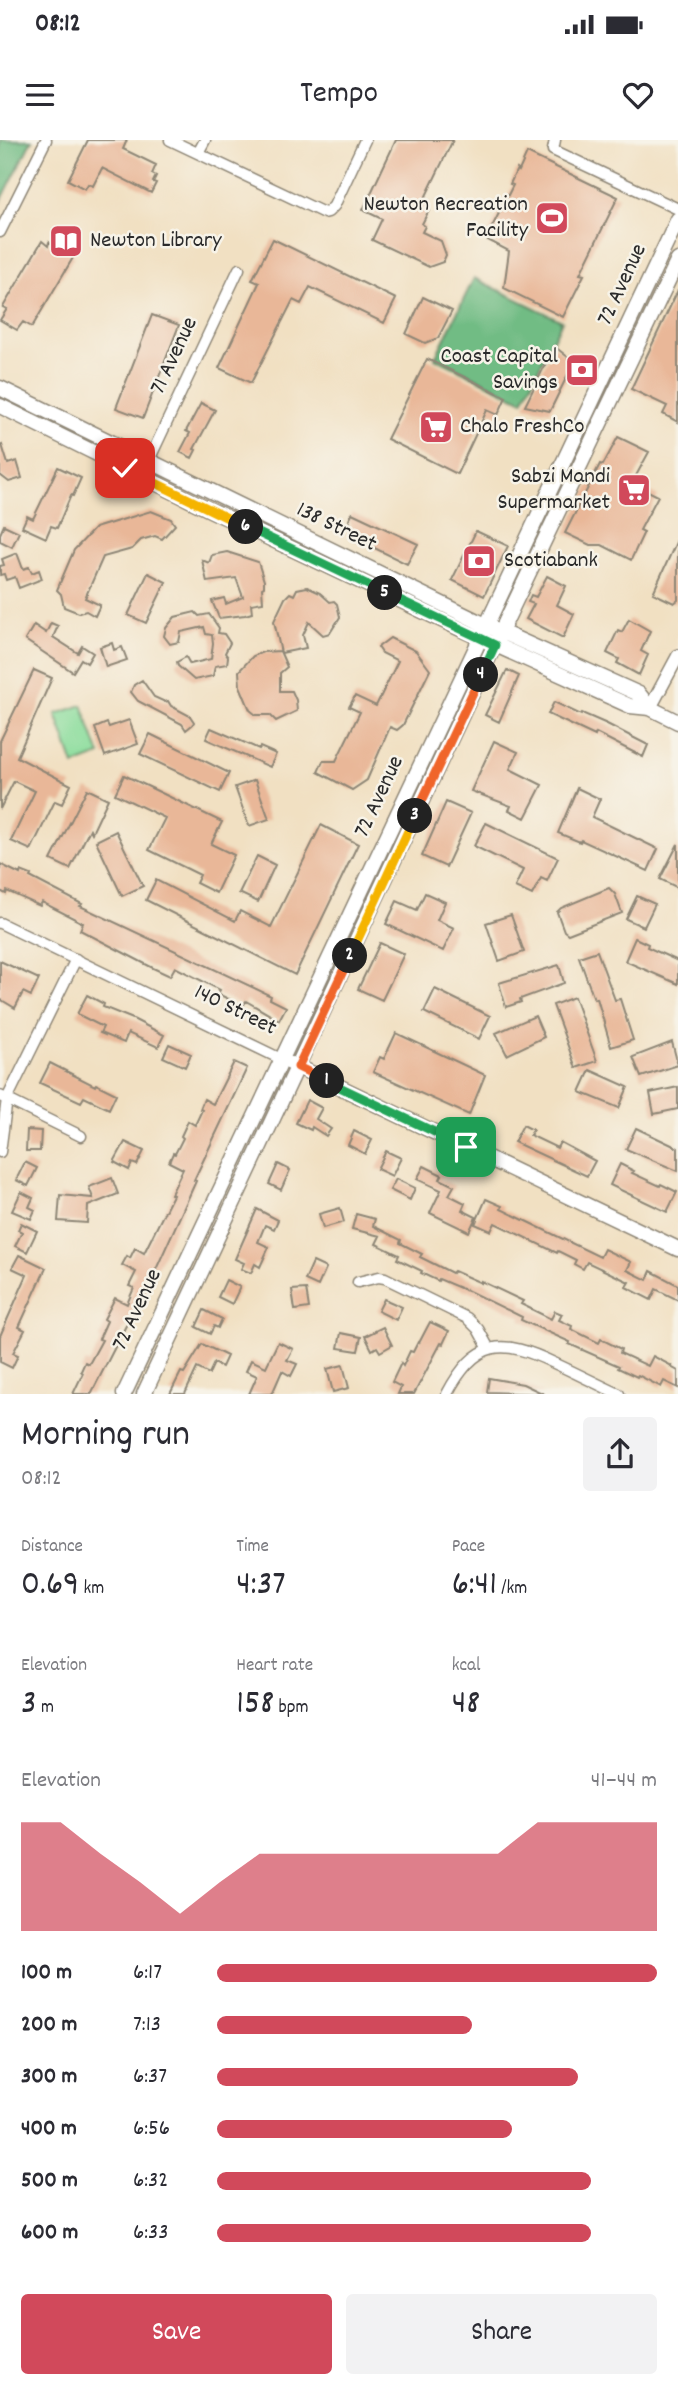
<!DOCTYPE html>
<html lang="en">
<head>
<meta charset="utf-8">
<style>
	:root { --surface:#fff; --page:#f2f2f3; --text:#2b2b33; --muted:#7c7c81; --accent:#d1495b }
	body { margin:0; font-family:Dekko,sans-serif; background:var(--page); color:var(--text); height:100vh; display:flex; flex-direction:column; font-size:26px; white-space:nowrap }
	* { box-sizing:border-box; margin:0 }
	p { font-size:23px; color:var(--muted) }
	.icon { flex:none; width:38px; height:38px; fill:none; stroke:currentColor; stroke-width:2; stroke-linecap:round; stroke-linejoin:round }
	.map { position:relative; height:1254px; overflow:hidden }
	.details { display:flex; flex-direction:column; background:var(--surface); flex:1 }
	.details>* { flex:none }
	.pin { position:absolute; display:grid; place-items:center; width:60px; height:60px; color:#fff; margin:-30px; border-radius:14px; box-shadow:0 4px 10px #0006 }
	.km { position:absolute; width:35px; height:35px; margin:-18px; border-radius:50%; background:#222; color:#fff; font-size:19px; line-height:35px; text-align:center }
	.round { display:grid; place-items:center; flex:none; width:74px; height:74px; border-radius:7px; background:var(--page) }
	.summary { display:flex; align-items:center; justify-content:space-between; height:119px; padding:0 21px }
	h1 { font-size:38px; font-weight:600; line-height:52px }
	.metrics { display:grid; grid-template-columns:repeat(3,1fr); gap:10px; height:119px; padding:7px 21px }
	.metrics div { display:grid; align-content:center }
	.metrics b { font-size:35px; font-weight:600 }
	.metrics small { font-size:19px; font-weight:400 }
	.metrics p { font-size:19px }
	.chart { height:196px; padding:14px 21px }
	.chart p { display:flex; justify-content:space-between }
	.chart svg { width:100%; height:126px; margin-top:7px; fill:var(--accent); opacity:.7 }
	.button { display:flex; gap:14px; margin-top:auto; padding:14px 21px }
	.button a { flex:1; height:80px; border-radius:7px; background:var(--accent); color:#fff; font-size:28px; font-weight:600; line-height:80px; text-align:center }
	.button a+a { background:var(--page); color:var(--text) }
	ul { padding:0 21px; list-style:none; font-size:23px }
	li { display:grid; grid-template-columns:112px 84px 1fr; align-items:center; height:52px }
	li i { height:18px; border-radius:9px; background:var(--accent) }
	.status { display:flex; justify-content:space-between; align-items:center; height:49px; padding:0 35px; background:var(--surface); direction:ltr }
	.status svg { height:19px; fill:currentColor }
	header { display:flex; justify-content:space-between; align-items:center; height:91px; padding:0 21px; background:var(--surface); font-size:32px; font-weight:600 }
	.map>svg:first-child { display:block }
	.green { fill:#8cdd9d; stroke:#5c8464; stroke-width:2 }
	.forest { fill:#71bc84; stroke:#4e7458; stroke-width:2 }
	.building { fill:#e9b798 }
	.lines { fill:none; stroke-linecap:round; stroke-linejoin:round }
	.minor-casing { stroke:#8e8676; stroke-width:13 }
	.tertiary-casing { stroke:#8e8676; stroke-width:15 }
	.secondary-casing { stroke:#8e8676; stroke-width:17 }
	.minor { stroke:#fff; stroke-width:10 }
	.tertiary { stroke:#fff; stroke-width:12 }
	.secondary { stroke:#fff; stroke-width:14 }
	.split-1-casing { stroke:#fff; stroke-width:14 }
	.split-2-casing { stroke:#fff; stroke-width:14 }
	.split-3-casing { stroke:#fff; stroke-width:14 }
	.split-4-casing { stroke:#fff; stroke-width:14 }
	.split-5-casing { stroke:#fff; stroke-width:14 }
	.split-6-casing { stroke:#fff; stroke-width:14 }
	.split-7-casing { stroke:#fff; stroke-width:14 }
	.split-1 { stroke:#22a559; stroke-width:9 }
	.split-2 { stroke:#f0652b; stroke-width:9 }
	.split-3 { stroke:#f5b400; stroke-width:9 }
	.split-4 { stroke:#f0652b; stroke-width:9 }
	.split-5 { stroke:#22a559; stroke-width:9 }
	.split-6 { stroke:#22a559; stroke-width:9 }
	.split-7 { stroke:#f5b400; stroke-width:9 }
	.labels { text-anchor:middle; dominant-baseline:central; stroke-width:5; stroke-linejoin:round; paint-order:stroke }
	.poi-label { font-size:23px; fill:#2b2b2b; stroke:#f7f3e8; text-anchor:end }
	.street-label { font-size:23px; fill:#2b2b2b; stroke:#f7f3e8 }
</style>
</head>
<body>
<div class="status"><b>08:12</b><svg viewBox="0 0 49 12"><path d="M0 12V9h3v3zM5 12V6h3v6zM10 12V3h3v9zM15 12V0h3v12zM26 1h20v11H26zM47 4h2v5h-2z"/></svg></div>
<header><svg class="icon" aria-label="menu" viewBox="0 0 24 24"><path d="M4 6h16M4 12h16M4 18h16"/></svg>Tempo<svg class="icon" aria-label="heart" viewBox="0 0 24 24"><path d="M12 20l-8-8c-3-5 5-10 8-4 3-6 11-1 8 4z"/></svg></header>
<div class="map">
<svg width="678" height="1254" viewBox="0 0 678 1254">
	<rect width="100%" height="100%" fill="#f7f3e8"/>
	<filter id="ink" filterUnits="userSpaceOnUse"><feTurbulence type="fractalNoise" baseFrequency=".0143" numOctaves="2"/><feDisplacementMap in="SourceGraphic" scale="14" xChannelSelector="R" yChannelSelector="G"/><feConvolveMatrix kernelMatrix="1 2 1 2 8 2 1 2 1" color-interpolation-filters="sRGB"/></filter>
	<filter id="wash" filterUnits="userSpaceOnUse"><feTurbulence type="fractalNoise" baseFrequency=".00686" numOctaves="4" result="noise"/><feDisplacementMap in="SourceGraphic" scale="28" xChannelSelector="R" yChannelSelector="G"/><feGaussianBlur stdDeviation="1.57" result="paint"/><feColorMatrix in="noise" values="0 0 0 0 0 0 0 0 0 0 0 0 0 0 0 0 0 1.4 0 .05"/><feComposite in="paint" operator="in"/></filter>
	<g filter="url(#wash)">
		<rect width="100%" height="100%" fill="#f1e0c2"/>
		<path class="green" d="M82,565L100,615L74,625L56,574Z"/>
		<path class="forest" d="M0,0H32L0,63Z
			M474,138L562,181L523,261L435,218Z"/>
		<g id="blocks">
			<path class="building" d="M88,0H127L123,9L156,25L152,34L156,36L153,42L156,43L151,53L102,28L93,46L88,44L85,49L68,40Z
				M396,0H453L424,60L429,63L426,69L429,70L422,84L425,86L422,92L441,101L446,115L443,122L429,127L372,100L382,79L363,70Z
				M527,13L618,57L580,134L584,135L563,177L504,148L509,111L486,99L513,45L510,44L517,29L519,31Z
				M63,95L73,101L67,112L74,116L32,187L23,182L17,190L0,180L7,169L3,167L42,101L48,106L49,102L56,106Z
				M273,99L396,159L384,183L310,147L301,164L293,160L251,243L219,228L259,143L252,140Z
				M678,150V282L663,274L667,266L631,249Z
				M423,157L452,171L438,198L425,203L406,194Z
				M152,175L179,185L143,278L116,268Z
				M554,206L574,222L550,271L525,266Z
				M427,219L506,257L498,275L487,270L457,334L387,299Z
				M201,263L215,270L194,309L196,310L192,318L180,312L190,293L186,291Z
				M618,297L649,312L632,343L658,356L640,390L644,392L631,420L602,405H590L565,393L600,324L603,325Z
				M2,305L8,324L17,321L22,338L9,342L0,335V306Z
				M58,327L81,338L73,356L71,355L57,388L51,386L46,398L22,387L27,376L33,379Z
				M151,371L171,379L175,385L162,399L155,396L141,400L132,409L103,417L85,458L100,465L95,476L86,471L79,473L64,467L61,454L57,450L74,410L95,388Z
				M352,373L418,404L407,424L356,399L349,380Z
				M4,385L19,392L12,407L0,401V394Z
				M476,391L508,406L484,456L452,440Z
				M678,398V460L674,463L653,453Z
				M227,412L258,422L264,441V447L262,448L263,462L251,464L252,473L245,475L219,478L212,461L224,458L226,464L243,457L236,438L207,442L202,420L209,423L212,415Z
				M17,413L23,429L29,427L32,433L39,430L42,439L19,448L15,437L6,440L4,434L0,435V426L4,425L2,419Z
				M148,433L166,442L146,483L128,475Z
				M547,436L566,446L557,465L574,474L563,498L526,479L534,464L528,462L531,455L536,457Z
				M307,447L320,453L330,462L334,461L337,464L340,477L330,493L323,495L309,482L303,495L306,508L281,513L274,481L285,458L290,453L294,455L297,449Z
				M195,472L199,476L209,474L219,488L218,493L224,494L230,503L225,513L228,517L227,524L215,526L213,536L194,540L178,526L177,522L186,517L190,524L211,519L213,503L212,495L206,494L204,487L181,492L179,502L170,504L164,496L166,488L175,477Z
				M629,479L650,491L641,511L648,515L639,535L617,523L619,519L607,513L618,490L622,492Z
				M51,483L58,486L53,497L78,513L82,506L93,513L87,523L81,519L73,532L25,500L34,485L46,493Z
				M390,498L416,511L430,530L403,585L397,590L390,587L367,640L352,650L318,632L323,621H336L360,572L349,567L355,556L376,566L398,521L382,513L378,507Z
				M112,503L114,510L122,507L127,520L106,527L100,507Z
				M280,511L287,527L280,533V551H292L296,560L297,571L276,581L270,575H256L250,570L240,546L239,531L253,516L263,512Z
				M34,530L52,538L17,617L71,645L62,664L55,661L31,710L11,701L35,651L14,641L0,669V601Z
				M507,530L519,536L499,582L485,575Z
				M142,540L154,557L165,562L168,561L171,566L190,576L194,582L192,585L186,590L182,584L138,561L131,552L134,545Z
				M554,562L581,575L582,573L607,584L648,605L643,617L596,593L595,596L548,574Z
				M129,580L138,604L105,616L95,588L107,583L109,587Z
				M211,588L259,609L260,607L276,614L270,627L206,599Z
				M150,594L229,633L220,652L140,614Z
				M494,601L518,612L510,629L542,645L525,678L509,670L511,666L471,651Z
				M124,635L222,682L211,704L234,715L216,753L196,743L200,735L149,710L165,678L115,654Z
				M255,640L269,679L249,686L235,647Z
				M577,648L600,659L592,677L658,709L648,731L581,700L580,702L558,693Z
				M87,649L108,659L92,693L90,689L70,729L51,720Z
				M446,662L471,673L446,727L422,716Z
				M486,683L558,718L547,741L541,738L532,755L515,747L523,730L474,706Z
				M321,685L358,704L295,835L146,760L156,740L235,781L240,771L271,787Z
				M116,691L143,746L122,756L96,701Z
				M678,704V748L660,739Z
				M257,716L275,725L258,762L239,753Z
				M0,724L20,734L21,731L31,735L30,737L82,764L80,766L271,856L270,859L286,867L279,880L246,861L243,866L218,854L220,850L175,827L170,836L153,828L80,790L83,783L42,762L40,766L7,751L6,754L0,751Z
				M609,748L615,754L622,773L568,794L564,791L557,772L561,768Z
				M425,753L445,762L437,780L454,788L443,811L386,784L397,761L417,770Z
				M637,756L655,764L644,787L626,779Z
				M511,775L524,812L499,821L486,783Z
				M635,798L648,804L647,807L678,821V844L625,821Z
				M380,803L404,814L382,860L358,849Z
				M597,811L615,860L620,859L633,900L611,907L597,858L594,859L579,817Z
				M0,821L39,839L31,856L23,852L15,868L0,859Z
				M559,825L564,843L520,859L521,862L506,867L499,843Z
				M435,849L490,876L479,899L424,872Z
				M87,855L104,864L103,867L133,879L164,895L158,907L128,893L124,903L100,893L103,887L77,874Z
				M574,857L597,921L576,928L553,865Z
				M535,876L544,897L507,915L496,893Z
				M396,893L485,935L469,975L373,932L380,917L384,919Z
				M672,902L678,925L641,937L633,917Z
				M169,904L191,914L185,927L163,917Z
				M234,922L247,928L194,1040L196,1041L140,1165L137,1164L91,1254H73L83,1233L81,1231L85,1222L89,1224L102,1200L99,1199L107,1181L104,1179L115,1158L127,1164L134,1148L129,1146L136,1132L122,1125L127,1116L130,1118L135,1108L144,1113L173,1055L171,1054L183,1029L169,1022L173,1013L175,1014L183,998L181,996L188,981L195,985L202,970L200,969L204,959L213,964Z
				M50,923L95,946L96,944L116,954L109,969L84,957L81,962L40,943Z
				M590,930L628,947L619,968L580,952Z
				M678,947V969L654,974L650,953Z
				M307,960L322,968L316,979L331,989L326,996L312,987L311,990L296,983Z
				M523,985L533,990L530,995L557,1008L560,1002L595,1021L587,1036L514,1002Z
				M636,988L678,1008V1031L626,1009Z
				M27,990L41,991L40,1011H26Z
				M354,991L372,1000L365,1014L348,1005Z
				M125,1002L144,1011L137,1025L132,1023L129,1030L114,1022Z
				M386,1011L401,1018L392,1036L377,1029Z
				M25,1022L37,1028L28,1046L16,1040Z
				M278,1024L290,1030L281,1050L269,1044Z
				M620,1024L634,1031L632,1033L660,1046L661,1044L677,1052L667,1072L610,1045Z
				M424,1026L442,1035L440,1039L454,1046L449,1055L465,1063L462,1070L476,1077L469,1092L430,1073L441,1050L417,1039Z
				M112,1038L118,1054L88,1066L87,1083L58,1081L60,1055L93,1058L89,1047Z
				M396,1039L415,1048L410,1060L390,1050Z
				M21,1052L33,1058L29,1067L35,1070L31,1079L12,1071Z
				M486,1059L502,1066L501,1069L600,1117L604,1109L631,1122L627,1130L647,1140L651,1131L678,1145V1160L656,1149L651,1160L626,1147L629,1142L587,1122L583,1129L574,1124L576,1120L558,1111L557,1113L495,1083L491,1091L475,1084Z
				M340,1068L344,1082L323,1088L319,1074Z
				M257,1069L278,1080L274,1089L265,1085L258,1102L269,1107L260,1127L255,1124L251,1133L241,1129L244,1123L235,1119Z
				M356,1074L375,1079L373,1086L401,1100L400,1103L422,1114L420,1117L452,1133L454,1131L481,1143V1141L523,1161L521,1164L551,1179L555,1171L562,1174L559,1180L572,1186L571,1189L599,1203L601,1199L621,1209L620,1213L648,1226L653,1216L672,1226L671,1227L678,1231V1248L664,1241L661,1247L638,1235L637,1237L618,1228L619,1226L569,1204L570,1202L521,1180L522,1177L467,1150V1151L439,1139L438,1141L421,1133L422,1131L397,1119L399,1115L376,1104L380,1096L352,1089Z
				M21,1083L37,1091L27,1112L15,1106L22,1092L18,1090Z
				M19,1115L46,1128L19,1187L25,1190L13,1213L18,1215L12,1228L0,1222V1196L27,1135L12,1128Z
				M313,1122L326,1128L318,1146L305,1140Z
				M226,1140L240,1147L232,1164L218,1157Z
				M306,1149L309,1168L295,1170L292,1150Z
				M384,1159L402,1167L396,1180L378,1171Z
				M204,1170L222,1179L218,1188L214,1186L210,1194L196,1187Z
				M430,1182L449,1191L443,1204L441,1203L414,1254H398L401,1247L392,1242L401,1223L403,1226L410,1211L413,1212L418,1202L419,1203Z
				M383,1187L392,1205L380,1212L377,1207L372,1210L365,1196Z
				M341,1193L361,1197L358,1211L338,1208Z
				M278,1202L293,1209L287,1220L297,1224L291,1236L282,1231L272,1254H249L257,1236L246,1231L251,1220L266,1227Z
				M202,1204L227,1216L222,1227L214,1223L209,1234L197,1228L185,1254H170L181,1232L184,1233Z
				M343,1225L349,1248L333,1252L327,1229Z
				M489,1238L523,1244L544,1254L487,1252Z"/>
		</g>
	</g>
	<g filter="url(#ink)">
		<use href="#blocks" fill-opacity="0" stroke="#8e8676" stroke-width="2"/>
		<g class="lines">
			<g class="minor-casing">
				<path id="minor" d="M170,0L324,73L328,72L334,66L365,0
					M555,0L553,10L678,69
					M198,13L205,0
					M0,92L46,0
					M149,320L239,129
					M0,783L281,919
					M0,956L81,996
					M0,1012L7,959L76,819
					M358,1142L379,1137L385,1138L467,1178L478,1189L489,1209
					M447,1254C476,1199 502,1198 554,1223C576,1233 597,1244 619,1254"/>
			</g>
			<g class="tertiary-casing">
				<path id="tertiary" d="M650,568L678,516"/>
			</g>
			<g class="secondary-casing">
				<path id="secondary" d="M0,248L477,481L639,554L650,568
					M0,266L208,369L467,492L630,566L650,568L678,582
					M292,924L678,1109
					M124,1254L678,79
					M144,1254L505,483L678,120"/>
			</g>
			<use href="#minor" class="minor"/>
			<use href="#tertiary" class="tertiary"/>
			<use href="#secondary" class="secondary"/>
		</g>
	</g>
	<g class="lines" filter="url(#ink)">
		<g class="split-1-casing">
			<path id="split-1" d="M327,941L466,1007"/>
		</g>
		<g class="split-2-casing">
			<path id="split-2" d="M327,941L298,927L350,816"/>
		</g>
		<g class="split-3-casing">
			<path id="split-3" d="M350,816L415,676"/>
		</g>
		<g class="split-4-casing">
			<path id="split-4" d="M415,676L481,535"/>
		</g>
		<g class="split-5-casing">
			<path id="split-5" d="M385,453L495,505L481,535"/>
		</g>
		<g class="split-6-casing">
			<path id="split-6" d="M246,387L385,453"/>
		</g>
		<g class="split-7-casing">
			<path id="split-7" d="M125,328L246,387"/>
		</g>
		<use href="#split-1" class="split-1"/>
		<use href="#split-2" class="split-2"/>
		<use href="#split-3" class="split-3"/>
		<use href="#split-4" class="split-4"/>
		<use href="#split-5" class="split-5"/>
		<use href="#split-6" class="split-6"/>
		<use href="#split-7" class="split-7"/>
	</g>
	<defs>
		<g id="stadium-square" transform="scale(1.75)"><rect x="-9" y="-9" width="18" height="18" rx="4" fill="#d1495b" stroke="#f7f3e8"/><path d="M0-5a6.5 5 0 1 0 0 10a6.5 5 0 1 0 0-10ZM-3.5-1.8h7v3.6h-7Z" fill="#fff"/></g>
		<g id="library-square" transform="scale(1.75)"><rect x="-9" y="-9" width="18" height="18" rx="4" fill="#d1495b" stroke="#f7f3e8"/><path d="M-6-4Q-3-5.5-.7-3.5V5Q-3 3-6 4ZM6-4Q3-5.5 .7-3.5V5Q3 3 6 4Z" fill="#fff"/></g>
		<g id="bank-square" transform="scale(1.75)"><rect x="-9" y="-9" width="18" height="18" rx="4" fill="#d1495b" stroke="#f7f3e8"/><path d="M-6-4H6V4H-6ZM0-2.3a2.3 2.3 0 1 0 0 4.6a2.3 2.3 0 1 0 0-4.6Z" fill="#fff"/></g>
		<g id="supermarket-square" transform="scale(1.75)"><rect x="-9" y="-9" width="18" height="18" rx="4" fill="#d1495b" stroke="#f7f3e8"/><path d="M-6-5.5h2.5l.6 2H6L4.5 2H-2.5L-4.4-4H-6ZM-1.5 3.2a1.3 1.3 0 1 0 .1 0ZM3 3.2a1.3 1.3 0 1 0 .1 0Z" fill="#fff"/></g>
	</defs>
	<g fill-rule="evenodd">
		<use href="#stadium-square" x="552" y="78"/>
		<use href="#library-square" x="66" y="101"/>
		<use href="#bank-square" x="582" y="230"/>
		<use href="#supermarket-square" x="436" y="287"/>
		<use href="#supermarket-square" x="634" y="350"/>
		<use href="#bank-square" x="479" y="421"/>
	</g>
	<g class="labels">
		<g class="poi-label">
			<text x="528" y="65">Newton Recreation<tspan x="528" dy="26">Facility</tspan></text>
			<text x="90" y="101" text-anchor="start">Newton Library</text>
			<text x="558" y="217">Coast Capital<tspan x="558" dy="26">Savings</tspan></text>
			<text x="460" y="287" text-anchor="start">Chalo FreshCo</text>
			<text x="610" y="337">Sabzi Mandi<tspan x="610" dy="26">Supermarket</tspan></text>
			<text x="504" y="421" text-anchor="start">Scotiabank</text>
		</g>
		<g class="street-label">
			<text transform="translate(623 145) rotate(-65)">72 Avenue</text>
			<text transform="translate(175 216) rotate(-65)">71 Avenue</text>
			<text transform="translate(336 388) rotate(26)">138 Street</text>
			<text transform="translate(380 657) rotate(-65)">72 Avenue</text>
			<text transform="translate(235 871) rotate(26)">140 Street</text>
			<text transform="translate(138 1170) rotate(-65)">72 Avenue</text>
		</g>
	</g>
</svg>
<div class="pin" style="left:466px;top:1007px;background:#1e9e55"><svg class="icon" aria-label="arrive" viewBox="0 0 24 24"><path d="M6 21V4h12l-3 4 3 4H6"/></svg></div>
<div class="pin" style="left:125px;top:328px;background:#d93025"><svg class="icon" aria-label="check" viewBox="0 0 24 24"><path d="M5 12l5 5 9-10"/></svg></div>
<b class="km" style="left:327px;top:941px">1</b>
<b class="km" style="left:350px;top:816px">2</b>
<b class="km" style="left:415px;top:676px">3</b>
<b class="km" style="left:481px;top:535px">4</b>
<b class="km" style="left:385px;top:453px">5</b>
<b class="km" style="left:246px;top:387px">6</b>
</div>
<section class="details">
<div class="summary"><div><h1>Morning run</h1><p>08:12</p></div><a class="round"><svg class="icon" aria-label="share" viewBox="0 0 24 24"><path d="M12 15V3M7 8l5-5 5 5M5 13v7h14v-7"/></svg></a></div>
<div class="metrics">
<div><p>Distance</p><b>0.69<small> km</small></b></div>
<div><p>Time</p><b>4:37</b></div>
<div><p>Pace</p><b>6:41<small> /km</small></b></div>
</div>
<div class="metrics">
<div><p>Elevation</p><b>3<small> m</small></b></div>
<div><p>Heart rate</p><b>158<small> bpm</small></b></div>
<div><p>kcal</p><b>48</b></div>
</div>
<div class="chart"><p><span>Elevation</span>41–44 m</p>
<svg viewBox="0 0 160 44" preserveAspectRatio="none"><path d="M0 44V6L10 6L20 17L30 27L40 38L50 27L60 17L70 17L80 17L90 17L100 17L110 17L120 17L130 6L140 6L150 6L160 6V44z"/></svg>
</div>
<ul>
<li><b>100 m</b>6:17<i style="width:100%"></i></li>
<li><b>200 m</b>7:13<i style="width:58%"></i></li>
<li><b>300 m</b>6:37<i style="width:82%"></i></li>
<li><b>400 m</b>6:56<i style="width:67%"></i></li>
<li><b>500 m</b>6:32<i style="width:85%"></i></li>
<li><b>600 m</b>6:33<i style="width:85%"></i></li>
</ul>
<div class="button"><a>Save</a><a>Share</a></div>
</section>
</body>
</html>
